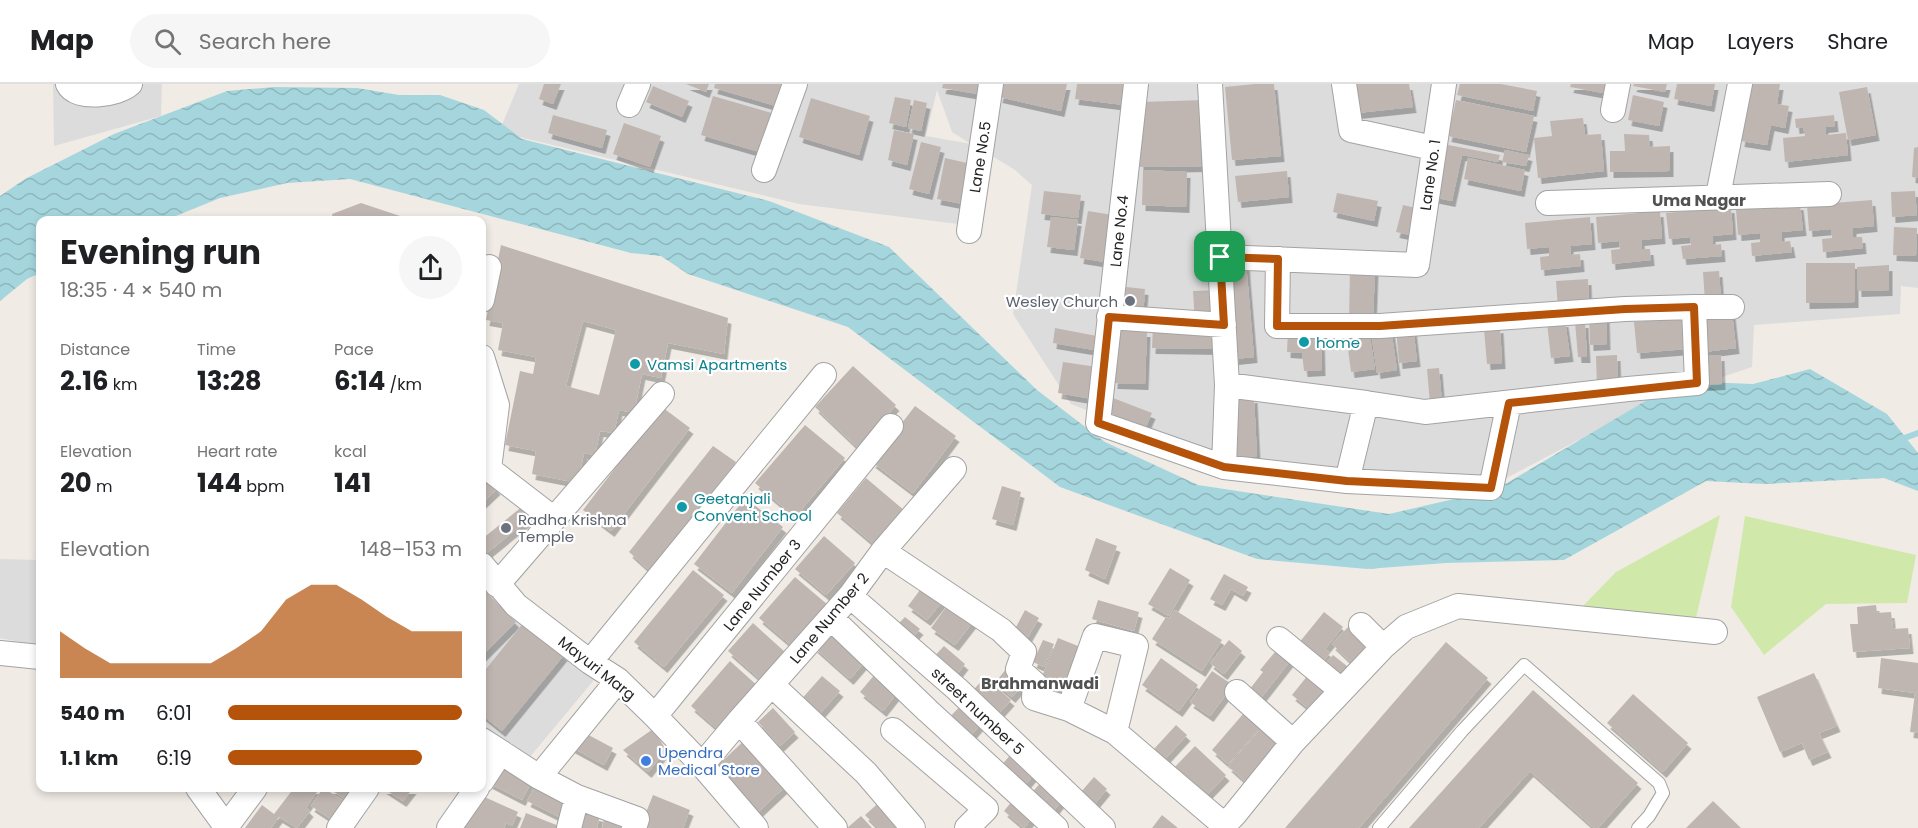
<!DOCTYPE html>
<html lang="en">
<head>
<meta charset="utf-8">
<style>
	:root { --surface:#fff; --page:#f6f6f6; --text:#202124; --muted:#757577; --line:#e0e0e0; --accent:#b45309 }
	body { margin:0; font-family:Poppins,sans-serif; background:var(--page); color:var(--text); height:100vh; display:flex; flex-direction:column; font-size:22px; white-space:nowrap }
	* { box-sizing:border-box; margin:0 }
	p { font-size:20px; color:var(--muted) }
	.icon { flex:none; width:33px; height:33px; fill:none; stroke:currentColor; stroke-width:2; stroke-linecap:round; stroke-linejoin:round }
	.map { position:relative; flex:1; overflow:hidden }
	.sheet { position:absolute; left:36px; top:132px; width:450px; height:576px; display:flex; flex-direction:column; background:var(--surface); border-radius:12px; box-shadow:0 3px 9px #0003 }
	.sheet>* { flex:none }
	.pin { position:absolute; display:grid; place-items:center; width:51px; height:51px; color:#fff; margin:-26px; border-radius:12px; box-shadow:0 3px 9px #0006 }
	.round { display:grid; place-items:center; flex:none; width:63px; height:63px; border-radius:32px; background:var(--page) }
	.head { display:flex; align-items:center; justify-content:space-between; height:102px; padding:0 24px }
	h1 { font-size:33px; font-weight:700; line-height:45px }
	.stats { display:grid; grid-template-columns:repeat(3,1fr); gap:9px; height:102px; padding:6px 24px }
	.stats div { display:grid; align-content:center }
	.stats b { font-size:26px; font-weight:700 }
	.stats small { font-size:16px; font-weight:400 }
	.stats p { font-size:16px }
	.chart { height:168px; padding:12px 24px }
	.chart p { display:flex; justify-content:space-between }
	.chart svg { width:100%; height:108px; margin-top:6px; fill:var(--accent); opacity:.7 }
	ul { padding:0 24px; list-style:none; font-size:20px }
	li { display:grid; grid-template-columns:96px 72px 1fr; align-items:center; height:45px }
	li i { height:15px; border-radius:8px; background:var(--accent) }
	header { display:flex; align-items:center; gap:36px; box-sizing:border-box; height:84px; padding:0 30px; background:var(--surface); border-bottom:2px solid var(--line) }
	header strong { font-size:28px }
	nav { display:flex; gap:33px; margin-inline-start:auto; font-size:21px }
	.search { width:420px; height:54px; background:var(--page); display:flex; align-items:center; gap:15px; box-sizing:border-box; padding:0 21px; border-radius:33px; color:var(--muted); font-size:22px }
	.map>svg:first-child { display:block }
	.residential { fill:#dddcdc; fill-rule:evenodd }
	.grass { fill:#d0e9ab }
	.water { fill:url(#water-waves) }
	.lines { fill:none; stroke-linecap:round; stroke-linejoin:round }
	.stream { stroke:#a6d6dd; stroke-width:6 }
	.building { fill:#c0b6b1; fill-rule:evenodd; filter:url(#shadow) }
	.service-casing { stroke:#a3a3a3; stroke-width:14 }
	.minor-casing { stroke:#a3a3a3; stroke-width:26 }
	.service { stroke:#fff; stroke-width:12 }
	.minor { stroke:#fff; stroke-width:24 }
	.route-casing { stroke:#fff; stroke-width:12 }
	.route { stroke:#b45309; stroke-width:8 }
	.worship-dot { fill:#6b7280; stroke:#fff; stroke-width:2 }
	.culture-dot { fill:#0f9aa8; stroke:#fff; stroke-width:2 }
	.shop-dot { fill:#3f7fe0; stroke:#fff; stroke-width:2 }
	.labels { text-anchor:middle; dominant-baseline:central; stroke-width:4.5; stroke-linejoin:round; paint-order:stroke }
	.street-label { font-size:15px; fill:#1f1f1f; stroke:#fff }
	.worship-label { font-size:15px; fill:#5b616d; stroke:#fff; text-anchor:end }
	.culture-label { font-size:15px; fill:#0d838f; stroke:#fff; text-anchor:start }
	.shop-label { font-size:15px; fill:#366cbe; stroke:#fff; text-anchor:start }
	.neighbourhood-label { font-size:16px; font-weight:bold; fill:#525252; stroke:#fff }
</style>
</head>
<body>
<header>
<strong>Map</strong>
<div class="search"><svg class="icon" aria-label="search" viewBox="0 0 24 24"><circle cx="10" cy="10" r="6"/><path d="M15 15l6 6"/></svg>Search here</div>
<nav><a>Map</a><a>Layers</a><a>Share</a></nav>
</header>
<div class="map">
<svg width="1918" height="744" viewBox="0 0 1918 744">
	<defs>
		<pattern id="water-waves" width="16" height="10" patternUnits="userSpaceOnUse" patternTransform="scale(1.5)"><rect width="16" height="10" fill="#a6d6dd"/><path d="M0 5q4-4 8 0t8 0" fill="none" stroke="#8eb7bd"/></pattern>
		<filter id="shadow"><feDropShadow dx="3.5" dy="6" stdDeviation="0" flood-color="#0004"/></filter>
	</defs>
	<rect width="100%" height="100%" fill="#f0ebe5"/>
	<path class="residential" d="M53,0H162L161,32L54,62Z
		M519,0H1918V204L1901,202L1900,230L1754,241L1752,283L1656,315L1495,400L1204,372L1071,320L1013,230L1032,101L1015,86L973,60L958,140L799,120L499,48ZM937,6L952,48L971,60L926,52Z
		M482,474L599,590L524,680L482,653Z
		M0,475L40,476V562L0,554Z"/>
	<path class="grass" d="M1720,431L1695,538L1580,525L1616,488Z
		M1745,432L1916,471L1907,519L1826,520L1764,571L1731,523Z"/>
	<path class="water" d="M274,3L357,4L399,11H440L484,26L522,55L769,117L889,163L1037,306L1105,358L1198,401L1389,430L1497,405L1679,297L1753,300L1810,285L1887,330L1918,369V407L1884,394L1764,400L1706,397L1564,476L1446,479L1367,485L1257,475L1060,403L848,243L688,190L661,172L631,169L350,95L287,99L220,114L166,136H40V189L27,195L0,217V112L25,95L114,50L227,7Z"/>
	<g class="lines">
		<path class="stream" d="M1899,356L1918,349"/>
	</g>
	<path class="building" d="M544,0H561L553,20L539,15Z
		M686,0H709L706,8Z
		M715,0H783L776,22L714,4Z
		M943,0H985L983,11L942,4Z
		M1002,0H1067L1061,27L999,13Z
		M1077,0H1127L1124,21L1075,15Z
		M1255,0H1274L1281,72L1232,76L1225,3Z
		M1352,0H1409L1413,23L1357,29Z
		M1460,0H1501L1537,7L1533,27L1457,11Z
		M1571,0H1616L1614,11L1570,3Z
		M1634,0H1667L1665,8L1633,2Z
		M1677,0H1715L1711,22L1674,15Z
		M1751,0H1780L1777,20L1789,22L1785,44L1771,41L1767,61L1741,57Z
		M653,2L689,17L682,33L646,18Z
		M1867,3L1876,51L1848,56L1839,8Z
		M1633,11L1664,18L1659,42L1628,36Z
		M713,12L775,30L763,69L701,51Z
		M895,13L911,16L906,43L889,39Z
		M811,14L870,32L859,71L799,53Z
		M914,16L927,19L921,47L908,44Z
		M1206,16L1207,82L1140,83L1139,18Z
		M1456,16L1534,32L1526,68L1448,52Z
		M553,31L607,46L602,64L548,49Z
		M1834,31L1835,42L1825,43L1826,51L1846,49L1848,71L1785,78L1783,54L1805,52L1803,43L1796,44L1795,35Z
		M1583,34L1585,51L1601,50L1604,87L1538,94L1534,54L1552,52L1550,37Z
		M624,39L661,52L650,83L613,70Z
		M894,46L914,50L907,81L888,76Z
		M1624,50L1649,51L1650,63L1670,62V87L1610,88V67H1625Z
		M921,58L941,63L929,110L909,105Z
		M1443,60L1500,71L1498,78L1462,71L1452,117L1432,113Z
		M1918,63V94L1912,93L1914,64Z
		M1505,66L1529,71L1526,82L1502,78Z
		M945,74L976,81L968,121L937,115Z
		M1468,74L1525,86L1521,107L1464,95Z
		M1143,86L1187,88L1186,123L1142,121Z
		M1287,87L1289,113L1238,118L1235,92Z
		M1044,107L1081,111L1078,134L1041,130Z
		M1915,107L1917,131L1892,133L1891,108Z
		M1337,109L1378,117L1374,137L1333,128Z
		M1872,116L1874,142L1853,144V153H1862L1863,164L1823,168L1822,155L1832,154L1831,145L1809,147L1807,121Z
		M361,119L412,136H333L332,130Z
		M1800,120L1803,146L1781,148L1782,158L1790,157L1792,168L1752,172L1751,159L1760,158V149L1738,151L1736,126Z
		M1403,121L1421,125L1415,152L1396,148Z
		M1731,123L1733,150L1712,152L1713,161L1721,160L1722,172L1683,175L1681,162L1691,161L1690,153L1669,155L1666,129Z
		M1088,127L1113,131L1105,178L1080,174Z
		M1660,127L1662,154L1641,156L1642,165H1650L1651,176L1612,180L1611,166L1620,165L1619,157L1598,159L1596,133Z
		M1051,133L1078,136L1074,166L1047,163Z
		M1590,133L1592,160L1570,162L1571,171L1580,170L1581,182L1541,186L1540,173L1549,172V163L1527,165L1525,139Z
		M1894,143L1917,144L1916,172L1893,171Z
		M501,161L728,234L724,270L668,259L661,294L642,290L634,329L619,326L614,349L600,347L595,371L584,369L578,399L532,390L536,367L505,361L520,287L533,290L536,273L498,266L503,239L486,236ZM583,237L616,246L599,311L566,302Z
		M1246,178L1254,273L1235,275L1227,180Z
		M1806,179H1855V218L1806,219Z
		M1350,181L1375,182L1373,239H1349Z
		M1889,181V206L1858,207L1857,183Z
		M1719,187L1721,216L1705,218L1703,188Z
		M1588,195L1589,223L1558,225L1556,197Z
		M1117,202L1145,205L1143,232L1115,230Z
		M1219,206L1220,237L1195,239L1193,207Z
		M1589,228H1606L1607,260L1590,261Z
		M1732,228L1736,264L1704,268L1700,232Z
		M1684,234L1687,265L1637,269L1634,238Z
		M1565,237L1570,272L1551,274L1547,239Z
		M1575,238H1585L1587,273H1578Z
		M1153,241L1219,242V265L1152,264Z
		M1413,242L1417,277L1399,279L1396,244Z
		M1500,243L1502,279L1487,280L1484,245Z
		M1055,244L1102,253L1100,267L1053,259Z
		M1391,244L1397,286L1377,289L1371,247Z
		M1288,245L1321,248L1322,286L1304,287L1302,269L1287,268Z
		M1369,246L1375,285L1351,288L1346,250Z
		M1116,247H1147L1145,300L1114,299Z
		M1617,271L1618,302L1597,303L1596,272Z
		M1721,271L1722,300L1703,301L1702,272Z
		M1063,278L1097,283L1092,315L1058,309Z
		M853,282L896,321L857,363L815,323Z
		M1439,284L1442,319L1430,320L1427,285Z
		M1254,313L1257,372L1236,374L1232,315Z
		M1113,314L1152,329L1145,345L1107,330Z
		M915,322L956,352L913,409L872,378Z
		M662,323L690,344L611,447L583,426Z
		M805,341L845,374L795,433L755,399Z
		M713,362L736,378L649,486L629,468Z
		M482,388L497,405L482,419Z
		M866,394L905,427L876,462L837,429Z
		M1002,402L1021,408L1013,441L992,435Z
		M745,414L783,443L732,509L694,480Z
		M523,422L531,433L482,473V455Z
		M824,452L855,479L826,511L795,485Z
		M1096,454L1117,462L1105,495L1085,486Z
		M1170,484L1190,496L1169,532L1148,520Z
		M693,486L724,511L664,583L634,558Z
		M1224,490L1248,503L1243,512L1231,505L1222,521L1210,515Z
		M795,493L828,521L792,562L759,534Z
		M926,498L946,513L927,536L908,522Z
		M482,504L516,538L482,572Z
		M1098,516L1139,528L1134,547L1092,535Z
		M949,519L973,538L955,561L931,544Z
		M1876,521L1877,529L1891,528L1893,545L1908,544L1910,564L1853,568L1850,540H1858L1857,523Z
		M1025,526L1039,534L1028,553L1015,545Z
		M1175,526L1222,556L1202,587L1152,555L1166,533L1169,535Z
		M1324,528L1343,543L1325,565L1330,569L1318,584L1294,565Z
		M905,533L920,545L908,558L892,546Z
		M524,538L564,571L502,647L482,631V590Z
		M753,539L785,568L761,596L728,567Z
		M834,541L870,572L850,595L814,563Z
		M1349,542L1372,563L1355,582L1332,560Z
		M1058,554L1088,566L1068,615L1038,602Z
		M1043,556L1054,560L1044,583L1033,578Z
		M1229,556L1242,567L1224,590L1210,579Z
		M1446,558L1488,594L1359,744H1285Z
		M944,562L965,580L951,598L928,579Z
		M1280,562L1293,573L1257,619L1246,610L1263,588L1260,586Z
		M1333,571L1352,586L1339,601L1321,585Z
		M1161,574L1198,601L1179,627L1142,601Z
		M1881,574L1918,579V649L1910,648L1915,609L1878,604Z
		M730,577L760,604L721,648L691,622Z
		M881,583L902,603L883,627L860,608Z
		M1006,585L1024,599L1012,613L995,599Z
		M1312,586L1333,602L1312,627L1292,611Z
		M1212,587L1233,601L1210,632L1190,618Z
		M1814,589L1837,642L1819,649L1828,668L1809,676L1802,659L1780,668L1757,613Z
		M822,592L840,607L816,634L798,619Z
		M985,593L1011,616L993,636L967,613Z
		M1533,606L1638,699L1598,744H1594L1530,687L1479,744H1409Z
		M1633,610L1688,659L1663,688L1607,639Z
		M965,617L983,637L968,655L947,636Z
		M1250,622L1267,636L1228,680L1212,666Z
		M773,624L795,648L780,662L758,638Z
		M1268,637L1287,655L1247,699L1228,682Z
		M1176,641L1187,651L1165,675L1154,665Z
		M653,645L666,666L648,688L623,666Z
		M581,647L613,664L604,681L571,663Z
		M748,653L790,698L757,729L715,684Z
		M1195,662L1226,691L1203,715L1172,686Z
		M1014,667L1037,687L1020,707L997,686Z
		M503,673L535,691L522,716L489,699Z
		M1094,693L1107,705L1088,728L1074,716Z
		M1043,696L1053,705L1037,723L1027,714Z
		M537,697L571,714L561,734L527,717Z
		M294,704H320L306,723L310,727L297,744L279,733L271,744H245L262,721L274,730Z
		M323,704L349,720L337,739L311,722Z
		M328,704H359L350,718Z
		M383,704H413L403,717Z
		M1054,706L1064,714L1048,734L1038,725Z
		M478,710L518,728L512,742L506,739L504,744H462Z
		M653,711L690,726L683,744H650L641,741Z
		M1017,711L1037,728L1024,744L1004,727Z
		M884,714L910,744H878L865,731Z
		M1713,717L1741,744H1686Z
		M581,728L600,732L597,744H577Z
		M526,729L559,742L558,744H520Z
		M605,730L627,744H602Z
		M1162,731L1178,744H1152Z
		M861,732L872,744H847Z"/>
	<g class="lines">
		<g class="service-casing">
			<path id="service" d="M1379,744L1462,647L1524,581L1659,699L1663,709L1649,732L1638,744"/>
		</g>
		<g class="minor-casing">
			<path id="minor" d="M68,0C76,17 118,11 130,0
				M1136,0L1098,339L1224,383L1347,397L1491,404L1509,319
				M1210,0L1227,301L1224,383
				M1344,0L1351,46L1433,64
				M629,21L638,0
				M1613,26L1618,0
				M764,86L795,0
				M1718,112L1740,0
				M1548,119L1829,110
				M969,147L991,0
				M1220,173L1417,181L1444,0
				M1278,175L1277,242H1380L1625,225L1694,223L1697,299L1628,305L1425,328L1366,319L1347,397
				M482,216L489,183
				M1694,223H1732
				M1109,233L1224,241
				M482,273L497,321L489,385L554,435
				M1227,301L1366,319
				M883,467L1001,546L1024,568L1018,585L1035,600L1034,614L1069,625
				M482,481L516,521L590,578L618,596L655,632L702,681L756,744
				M497,501L662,310
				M850,512L957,605L1103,744
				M831,534L928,627L1056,744
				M1361,541L1383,563
				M1279,555L1341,606
				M0,569L40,573
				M590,578L824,291
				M772,601L866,689L913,744
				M1237,608L1293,658
				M655,632L891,342
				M739,637L835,744
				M893,646L986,725L967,744
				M1115,648L1136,562L1095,552L1069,625L1115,648L1224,741
				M482,656L539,693L577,713L637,735L634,744
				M702,681L739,637L850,512L883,467L954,385
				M539,693L618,596
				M482,697L501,668
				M198,704L227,744
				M226,743L255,704
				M339,744L367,704
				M449,744L477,704
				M569,744L577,713
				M1221,744L1234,731L1293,658L1383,563L1406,543L1458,522L1715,548"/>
		</g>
		<use href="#service" class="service"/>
		<use href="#minor" class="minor"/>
	</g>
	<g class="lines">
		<g class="route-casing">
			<path id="route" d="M1220,173L1278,175L1277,242H1380L1625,225L1694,223L1697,299L1509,319L1491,404L1347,397L1224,383L1098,339L1109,233L1224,241Z"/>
		</g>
		<use href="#route" class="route"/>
	</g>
	<g class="worship-dot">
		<circle cx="1130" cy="217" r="6"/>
		<circle cx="506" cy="444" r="6"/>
	</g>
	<g class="culture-dot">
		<circle cx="1304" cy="258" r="6"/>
		<circle cx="635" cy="280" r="6"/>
		<circle cx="682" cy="423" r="6"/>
	</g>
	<circle class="shop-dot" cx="646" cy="677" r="6"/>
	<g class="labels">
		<g class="street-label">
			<text transform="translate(980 73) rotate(-81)">Lane No.5</text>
			<text transform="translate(1430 91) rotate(-82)">Lane No. 1</text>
			<text transform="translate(1119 147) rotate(-84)">Lane No.4</text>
			<text transform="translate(762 501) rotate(-51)">Lane Number 3</text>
			<text transform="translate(829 534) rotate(-50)">Lane Number 2</text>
			<text transform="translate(597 584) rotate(38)">Mayuri Marg</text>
			<text transform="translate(978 627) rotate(43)">street number 5</text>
		</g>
		<g class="worship-label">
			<text x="1118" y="217">Wesley Church</text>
			<text x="518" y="435" text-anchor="start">Radha Krishna<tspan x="518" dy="17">Temple</tspan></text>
		</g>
		<g class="culture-label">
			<text x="1316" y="258">home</text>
			<text x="647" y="280">Vamsi Apartments</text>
			<text x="694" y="414">Geetanjali<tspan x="694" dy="17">Convent School</tspan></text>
		</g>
		<g class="shop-label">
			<text x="658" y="668">Upendra<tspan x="658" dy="17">Medical Store</tspan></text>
		</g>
		<g class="neighbourhood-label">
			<text x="1699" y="116">Uma Nagar</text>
			<text x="1040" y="599">Brahmanwadi</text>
		</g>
	</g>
</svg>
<div class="pin" style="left:1220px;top:173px;background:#1e9e55"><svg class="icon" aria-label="arrive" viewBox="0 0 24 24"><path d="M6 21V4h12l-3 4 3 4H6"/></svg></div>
<section class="sheet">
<div class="head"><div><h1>Evening run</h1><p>18:35 · 4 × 540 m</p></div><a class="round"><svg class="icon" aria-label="share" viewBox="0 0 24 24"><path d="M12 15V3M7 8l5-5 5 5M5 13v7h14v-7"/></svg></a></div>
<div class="stats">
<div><p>Distance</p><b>2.16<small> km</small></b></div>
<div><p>Time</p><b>13:28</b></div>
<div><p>Pace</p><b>6:14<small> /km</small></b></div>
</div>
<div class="stats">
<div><p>Elevation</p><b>20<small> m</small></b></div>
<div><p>Heart rate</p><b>144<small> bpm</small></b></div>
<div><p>kcal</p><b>141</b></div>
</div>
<div class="chart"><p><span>Elevation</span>148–153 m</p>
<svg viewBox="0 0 160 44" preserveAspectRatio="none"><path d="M0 44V25L10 32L20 38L30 38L40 38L50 38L60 38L70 32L80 25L90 12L100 6L110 6L120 12L130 19L140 25L150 25L160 25V44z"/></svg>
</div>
<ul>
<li><b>540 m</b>6:01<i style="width:100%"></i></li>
<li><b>1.1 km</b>6:19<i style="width:83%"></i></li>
</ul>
</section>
</div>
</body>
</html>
